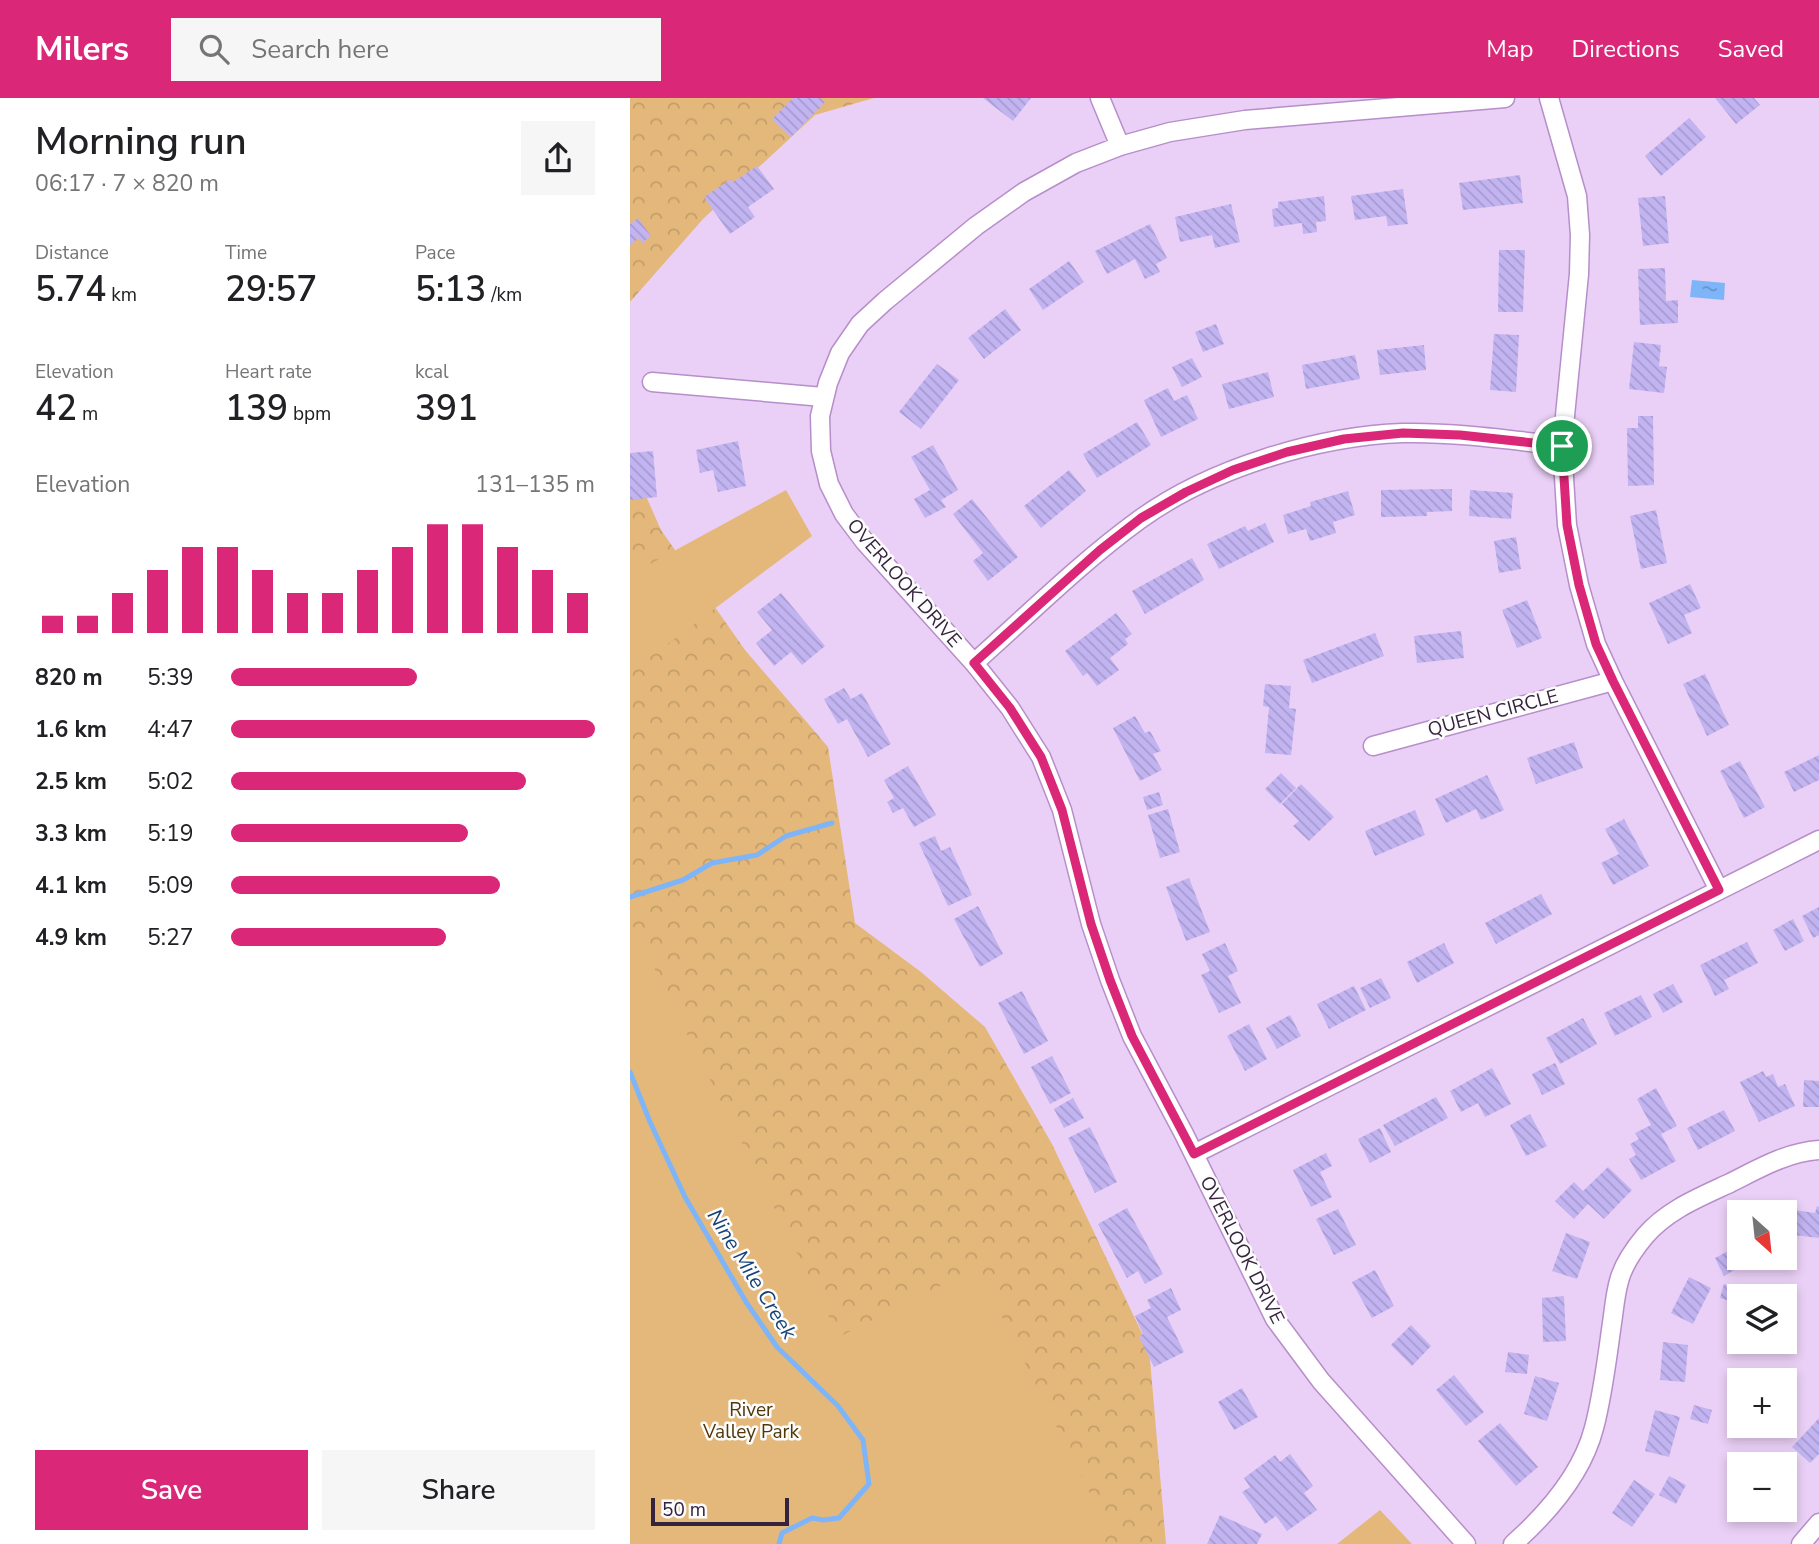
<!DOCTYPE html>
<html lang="en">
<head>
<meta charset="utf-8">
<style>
	:root { --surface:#fff; --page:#f6f6f6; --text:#202124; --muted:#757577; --accent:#db2777 }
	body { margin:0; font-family:"Nunito Sans",sans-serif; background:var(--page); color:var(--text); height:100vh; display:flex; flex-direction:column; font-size:26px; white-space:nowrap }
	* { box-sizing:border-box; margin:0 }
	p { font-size:23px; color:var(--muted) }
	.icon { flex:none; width:38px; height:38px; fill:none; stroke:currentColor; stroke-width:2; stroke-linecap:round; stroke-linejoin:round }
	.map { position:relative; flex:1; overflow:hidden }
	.sheet { display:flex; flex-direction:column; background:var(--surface); width:630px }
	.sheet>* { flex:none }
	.needle { width:46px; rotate:153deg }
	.buttons { position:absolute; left:1097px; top:1102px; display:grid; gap:14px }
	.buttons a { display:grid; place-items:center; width:70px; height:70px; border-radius:0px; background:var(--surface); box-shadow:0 4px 10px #0003; font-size:35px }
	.scale { position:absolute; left:21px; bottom:18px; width:138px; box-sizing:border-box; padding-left:7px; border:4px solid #34233c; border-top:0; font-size:19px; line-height:24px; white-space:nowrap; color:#34233c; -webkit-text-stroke:5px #fcfcfc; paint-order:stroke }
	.pin { position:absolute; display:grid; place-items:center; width:60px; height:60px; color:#fff; margin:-30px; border:4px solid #fff; border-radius:50%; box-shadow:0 2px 7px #0007 }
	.round { display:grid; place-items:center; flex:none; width:74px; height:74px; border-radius:0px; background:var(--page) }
	.summary { display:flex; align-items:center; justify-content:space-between; height:119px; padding:0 35px }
	h1 { font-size:38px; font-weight:600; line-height:52px }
	.stats { display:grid; grid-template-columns:repeat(3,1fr); gap:10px; height:119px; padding:7px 35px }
	.stats div { display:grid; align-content:center }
	.stats b { font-size:35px; font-weight:600 }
	.stats small { font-size:19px; font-weight:400 }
	.stats p { font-size:19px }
	.chart { height:196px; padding:14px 35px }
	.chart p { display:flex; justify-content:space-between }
	.chart svg { width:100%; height:126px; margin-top:7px; stroke:var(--accent); stroke-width:6 }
	.primary-button { display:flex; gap:14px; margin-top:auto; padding:14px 35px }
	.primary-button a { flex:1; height:80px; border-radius:0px; background:var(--accent); color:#fff; font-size:28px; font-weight:600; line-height:80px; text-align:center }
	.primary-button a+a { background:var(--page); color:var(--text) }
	ul { padding:0 35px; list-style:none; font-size:23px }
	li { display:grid; grid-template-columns:112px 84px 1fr; align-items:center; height:52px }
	li i { height:18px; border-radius:9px; background:var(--accent) }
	header { display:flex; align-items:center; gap:42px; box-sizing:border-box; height:98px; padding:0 35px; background:var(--accent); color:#fff }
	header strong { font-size:33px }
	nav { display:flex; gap:38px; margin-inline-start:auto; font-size:24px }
	.search { width:490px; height:63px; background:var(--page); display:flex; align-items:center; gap:18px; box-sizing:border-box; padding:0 24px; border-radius:0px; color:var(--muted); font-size:26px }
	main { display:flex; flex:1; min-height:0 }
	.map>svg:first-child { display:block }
	.forest { fill:url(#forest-crowns) }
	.green { fill:#e4b87a }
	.water { fill:url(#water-ripples) }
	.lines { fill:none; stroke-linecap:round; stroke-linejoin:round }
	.stream { stroke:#7eb5f9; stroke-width:5 }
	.building { fill:url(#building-back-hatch) }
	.minor-casing { stroke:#b78eca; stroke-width:21 }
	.minor { stroke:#fff; stroke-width:18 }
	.route-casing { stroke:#fff; stroke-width:14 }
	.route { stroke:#db2777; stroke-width:9 }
	.labels { text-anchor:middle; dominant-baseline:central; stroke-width:5; stroke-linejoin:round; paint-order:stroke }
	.street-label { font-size:19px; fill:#34233c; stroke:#fcfcfc }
	.park-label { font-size:19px; fill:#513608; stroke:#fcfcfc }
	.water-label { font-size:21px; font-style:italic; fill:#144278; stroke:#fcfcfc }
</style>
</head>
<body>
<header>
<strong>Milers</strong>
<div class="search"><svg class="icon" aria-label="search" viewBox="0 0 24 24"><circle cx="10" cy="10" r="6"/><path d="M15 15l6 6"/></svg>Search here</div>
<nav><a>Map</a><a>Directions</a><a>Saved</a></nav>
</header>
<main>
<section class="sheet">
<div class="summary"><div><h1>Morning run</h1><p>06:17 · 7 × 820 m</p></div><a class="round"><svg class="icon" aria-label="share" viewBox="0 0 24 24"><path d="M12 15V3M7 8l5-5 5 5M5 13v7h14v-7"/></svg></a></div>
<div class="stats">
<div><p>Distance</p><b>5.74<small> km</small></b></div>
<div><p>Time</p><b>29:57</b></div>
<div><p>Pace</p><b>5:13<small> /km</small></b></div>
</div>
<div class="stats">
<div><p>Elevation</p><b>42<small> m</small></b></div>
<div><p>Heart rate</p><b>139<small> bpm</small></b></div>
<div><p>kcal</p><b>391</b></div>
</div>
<div class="chart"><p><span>Elevation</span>131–135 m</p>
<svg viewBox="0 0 160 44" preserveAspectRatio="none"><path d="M5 44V38M15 44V38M25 44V30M35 44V22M45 44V14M55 44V14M65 44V22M75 44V30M85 44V30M95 44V22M105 44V14M115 44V6M125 44V6M135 44V14M145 44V22M155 44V30"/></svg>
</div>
<ul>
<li><b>820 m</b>5:39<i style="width:51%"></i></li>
<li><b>1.6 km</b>4:47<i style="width:100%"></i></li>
<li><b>2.5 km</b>5:02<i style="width:81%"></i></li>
<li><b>3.3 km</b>5:19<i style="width:65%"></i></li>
<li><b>4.1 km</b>5:09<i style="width:74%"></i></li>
<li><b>4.9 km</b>5:27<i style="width:59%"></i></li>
</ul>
<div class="primary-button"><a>Save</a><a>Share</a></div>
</section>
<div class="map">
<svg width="1189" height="1446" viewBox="0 0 1189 1446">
	<defs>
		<pattern id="forest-crowns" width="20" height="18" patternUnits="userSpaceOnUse" patternTransform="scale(1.75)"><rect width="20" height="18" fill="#e4b87a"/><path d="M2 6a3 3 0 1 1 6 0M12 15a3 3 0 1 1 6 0" fill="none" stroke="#c49e6a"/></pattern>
		<pattern id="water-ripples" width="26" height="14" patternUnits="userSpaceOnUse" patternTransform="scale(1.75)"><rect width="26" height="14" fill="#7eb5f9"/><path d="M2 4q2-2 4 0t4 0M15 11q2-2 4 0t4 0" fill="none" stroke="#6893cb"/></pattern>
		<pattern id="building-back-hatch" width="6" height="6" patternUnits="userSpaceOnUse" patternTransform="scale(1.75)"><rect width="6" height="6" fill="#c2b4f1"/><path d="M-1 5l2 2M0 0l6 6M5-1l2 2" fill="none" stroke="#a79ad0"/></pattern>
	</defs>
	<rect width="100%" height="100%" fill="#ead0f6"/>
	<path class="forest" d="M0,0H244L185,17L73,121L0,204Z
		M0,362L31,432L115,552L198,649L225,825L291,874L355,929L422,1046L519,1250L536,1446H0Z"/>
	<path class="green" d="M156,392L182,438L0,574V477Z
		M0,822L209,1239L347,1169L472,1419L474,1446H0Z
		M750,1412L782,1446H707Z"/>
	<path class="water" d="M1062,182L1095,185L1094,202L1060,199Z"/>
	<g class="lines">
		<path class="stream" d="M0,799L53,782L82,765L127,757L156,738L202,725
			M0,974L20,1024L55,1099L116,1204L147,1249L208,1308L233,1342L239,1386L209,1420L193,1422L182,1420L152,1435L149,1446"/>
	</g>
	<path class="building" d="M163,0H190L195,4L161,39L142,21Z
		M353,0H401L383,23Z
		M1085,0H1124L1130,7L1106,26Z
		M1059,20L1076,39L1031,78L1015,58Z
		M127,68L144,91L118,109L125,119L100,136L74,99L101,81L103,84Z
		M890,77L893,105L833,112L829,85Z
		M773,91L778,126L758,128L756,118L725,122L721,98Z
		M694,98L696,123L686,124L687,134L673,136L672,125L644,129L642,111L648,110V104Z
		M1035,98L1039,145L1013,148L1008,100Z
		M601,106L610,144L585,150L582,137L550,144L545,119Z
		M8,120L21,138L12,145L9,140L0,147V126Z
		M520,126L537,160L526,166L530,174L515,181L505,161L477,176L465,153Z
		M869,152H895L893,214H868Z
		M439,163L454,184L413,212L399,191Z
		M1035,170L1036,203L1048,202V225L1010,227L1008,171Z
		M375,211L391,232L354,261L338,240Z
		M586,226L594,246L573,254L565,234Z
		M864,236L889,237L886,294L860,292Z
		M1004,244L1031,247L1029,268L1037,269L1034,295L999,291Z
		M794,247L796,272L750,277L747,252Z
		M725,257L730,281L676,291L672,267Z
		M562,260L572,279L552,289L542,269Z
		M307,266L329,282L291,331L269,314Z
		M638,274L644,299L599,311L592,286Z
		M538,290L544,303L557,297L568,321L531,339L514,302Z
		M1008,318H1023L1024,387L998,388L997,330H1008Z
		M507,324L521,347L467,380L453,356Z
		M108,343L116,388L88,394L83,372L70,375L66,352Z
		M303,347L328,392L311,402L316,409L295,420L284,401L300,392L281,359Z
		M23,353L27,399L0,402V355Z
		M439,372L456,393L411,430L394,408Z
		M822,391V413L797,414V418L751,419V392Z
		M840,392L883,395L881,421L839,418Z
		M718,393L725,417L703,424L706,435L680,443L676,431L658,436L653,417L681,408L680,404Z
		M342,401L388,459L358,483L343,463L353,455L323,416Z
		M1026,412L1037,465L1011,471L1000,418Z
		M635,425L644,444L589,471L577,446L615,428L618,433Z
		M886,439L891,471L869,475L864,443Z
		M562,460L574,482L515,516L502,493Z
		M1060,486L1071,510L1054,517L1062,535L1038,546L1019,505Z
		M151,495L195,548L172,567L161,554L144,568L126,545L142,532L127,514Z
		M897,502L912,540L887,550L872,512Z
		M486,515L502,536L495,541L498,546L480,560L489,572L467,588L457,575L453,578L435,553Z
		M831,533L834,560L787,565L784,538Z
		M745,535L754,558L682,585L673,562Z
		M1075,576L1099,627L1077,638L1053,586Z
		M635,586L661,588L659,610L666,611L661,657L635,655L639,609L633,608Z
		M214,590L221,601L232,595L261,646L238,659L217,621L208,626L194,601Z
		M505,618L515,635L520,633L531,653L523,656L532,672L510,683L483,630Z
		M944,644L953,670L906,686L897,660Z
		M1189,657V682L1164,694L1154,674Z
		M1110,663L1135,709L1114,720L1090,673Z
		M278,668L306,717L284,729L273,710L263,715L257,704L264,700L254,682Z
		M651,675L666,690L650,706L635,691Z
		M857,677L874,712L851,722L846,711L816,725L805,701Z
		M671,686L704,719L679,743L663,728L669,723L652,706Z
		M529,694L533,707L517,712L513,699Z
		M538,711L550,754L530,760L518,717Z
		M785,712L795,737L745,758L735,733Z
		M994,721L1019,768L983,787L971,765L989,756L975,731Z
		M305,738L311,753L320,749L342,797L318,808L289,745Z
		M559,780L580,834L556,843L536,789Z
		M911,796L922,816L866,846L855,825Z
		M348,808L373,856L350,869L324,821Z
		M1189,809V837L1183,840L1172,818Z
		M1163,821L1174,843L1155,853L1143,832Z
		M1117,844L1128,865L1094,882L1099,891L1085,898L1070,867Z
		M595,845L608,873L598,878L611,905L589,915L571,877L580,873L572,856Z
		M814,845L824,865L787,885L777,864Z
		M751,880L761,900L740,910L730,890Z
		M1043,886L1053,904L1033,915L1023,896Z
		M724,888L736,912L699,931L687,906Z
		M392,893L418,943L394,956L368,905Z
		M1011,897L1022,919L985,938L974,915Z
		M660,917L671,938L647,951L636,930Z
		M953,920L967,946L930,966L916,940Z
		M619,926L637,961L615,973L597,938Z
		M422,958L441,995L420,1006L401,969Z
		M925,965L935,986L912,997L902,976Z
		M862,970L881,1006L855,1019L848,1005L831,1014L820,993Z
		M1133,973L1136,979L1143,976L1148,989L1155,986L1165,1008L1129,1024L1110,984Z
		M1174,982L1189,983V1009H1173Z
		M1026,990L1047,1028L1031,1036L1046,1063L1011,1082L999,1061L1006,1057L1000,1046L1009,1041L1005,1035L1021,1027L1007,1001Z
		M806,999L818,1020L765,1048L753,1027Z
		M443,1000L454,1020L434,1030L424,1011Z
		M1094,1012L1105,1033L1068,1052L1057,1030Z
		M900,1016L917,1048L896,1058L880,1027Z
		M460,1029L487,1084L465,1095L438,1040Z
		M750,1030L761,1054L740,1065L728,1041Z
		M696,1055L702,1068L690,1074L702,1099L681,1109L663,1072Z
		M978,1069L1002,1092L974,1121L958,1106L944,1121L925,1103L944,1084L953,1093Z
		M1187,1108L1189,1109V1140L1155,1136L1157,1111L1185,1115Z
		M497,1110L533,1176L515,1186L508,1173L497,1180L468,1126Z
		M708,1111L726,1147L704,1157L686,1121Z
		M936,1135L960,1144L947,1181L922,1173Z
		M1110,1141V1160H1126L1094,1178L1085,1160L1100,1152L1101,1155L1107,1152L1102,1145Z
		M745,1172L764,1208L742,1220L722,1184Z
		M1059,1179L1081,1190L1063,1226L1041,1215Z
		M1094,1186L1113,1191L1111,1199H1110V1206L1090,1200Z
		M541,1190L551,1212L537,1219L554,1254L524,1269L509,1239L513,1236L505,1218L521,1210L517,1202Z
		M934,1198L936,1243L913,1244L912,1200Z
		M781,1227L801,1248L782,1268L761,1247Z
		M1033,1244L1058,1247L1055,1284L1030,1282Z
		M878,1254L899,1257L897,1276L875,1274Z
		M824,1277L854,1314L836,1328L806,1292Z
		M905,1278L929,1285L917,1323L894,1316Z
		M612,1290L628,1319L604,1332L588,1304Z
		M1064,1307L1082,1312L1078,1326L1060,1321Z
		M1025,1312L1050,1319L1039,1359L1015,1353Z
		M1189,1320V1356L1180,1365L1162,1349Z
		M870,1325L908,1369L886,1388L848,1343Z
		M660,1356L683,1388L674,1395L687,1412L657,1433L646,1418L635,1426L612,1394L620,1389L614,1380L645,1357L650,1364Z
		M1155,1376L1166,1384L1155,1398Z
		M1039,1378L1056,1387L1046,1406L1029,1397Z
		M1004,1382L1025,1396L1002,1429L982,1415Z
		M590,1417L632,1436L627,1446H577Z"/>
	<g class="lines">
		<g class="minor-casing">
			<path id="minor" d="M470,0L490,48
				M919,0L947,98L950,137L949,176L932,348L937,427L949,487L966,546L983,583L1089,792
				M22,284L193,299
				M344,565C398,517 450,465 509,422C579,371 687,338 773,335C827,334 880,342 932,348
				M743,648L983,583
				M564,1056L1189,742
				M836,1446L691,1283L645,1221L554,1036L502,938L480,882L461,826L432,712L411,659L380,610L344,565L235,444L214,416L199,386L191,353L190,318L198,285L210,255L230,226L255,203L346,128L394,94L446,65L490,48L540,34L615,22L875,0
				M883,1446C918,1415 952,1376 964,1330C973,1296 977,1260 982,1225C984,1212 985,1197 989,1183C993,1167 1005,1150 1015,1138C1037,1112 1070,1099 1100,1085C1128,1071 1157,1054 1189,1052
				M1171,1446L1189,1425"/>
		</g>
		<use href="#minor" class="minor"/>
	</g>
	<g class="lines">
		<g class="route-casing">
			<path id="route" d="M773,335L830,337L932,348L937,427L949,487L966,546L983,583L1089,792L564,1056L502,938L480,882L461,826L432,712L411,659L380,610L344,565L470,452L511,420L556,394L603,372L657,354L714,341Z"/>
		</g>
		<use href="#route" class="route"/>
	</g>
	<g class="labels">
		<g class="street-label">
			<text transform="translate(274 485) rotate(49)">OVERLOOK DRIVE</text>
			<text transform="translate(863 615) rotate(-15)">QUEEN CIRCLE</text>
			<text transform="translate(612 1152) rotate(63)">OVERLOOK DRIVE</text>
		</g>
		<g class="park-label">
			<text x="121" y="1312">River<tspan x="121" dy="22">Valley Park</tspan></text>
		</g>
		<g class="water-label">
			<text transform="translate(122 1176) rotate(58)">Nine Mile Creek</text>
		</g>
	</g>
</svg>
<div class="buttons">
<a><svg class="needle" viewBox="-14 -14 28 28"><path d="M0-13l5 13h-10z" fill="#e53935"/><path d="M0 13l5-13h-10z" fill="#757577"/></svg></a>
<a><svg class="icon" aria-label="layers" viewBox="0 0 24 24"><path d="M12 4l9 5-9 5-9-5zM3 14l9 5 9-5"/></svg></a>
<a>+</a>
<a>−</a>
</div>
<div class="scale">50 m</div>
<div class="pin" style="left:932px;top:348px;background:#1e9e55"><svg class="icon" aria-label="arrive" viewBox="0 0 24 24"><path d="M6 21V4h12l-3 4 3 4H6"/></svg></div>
</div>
</main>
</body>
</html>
